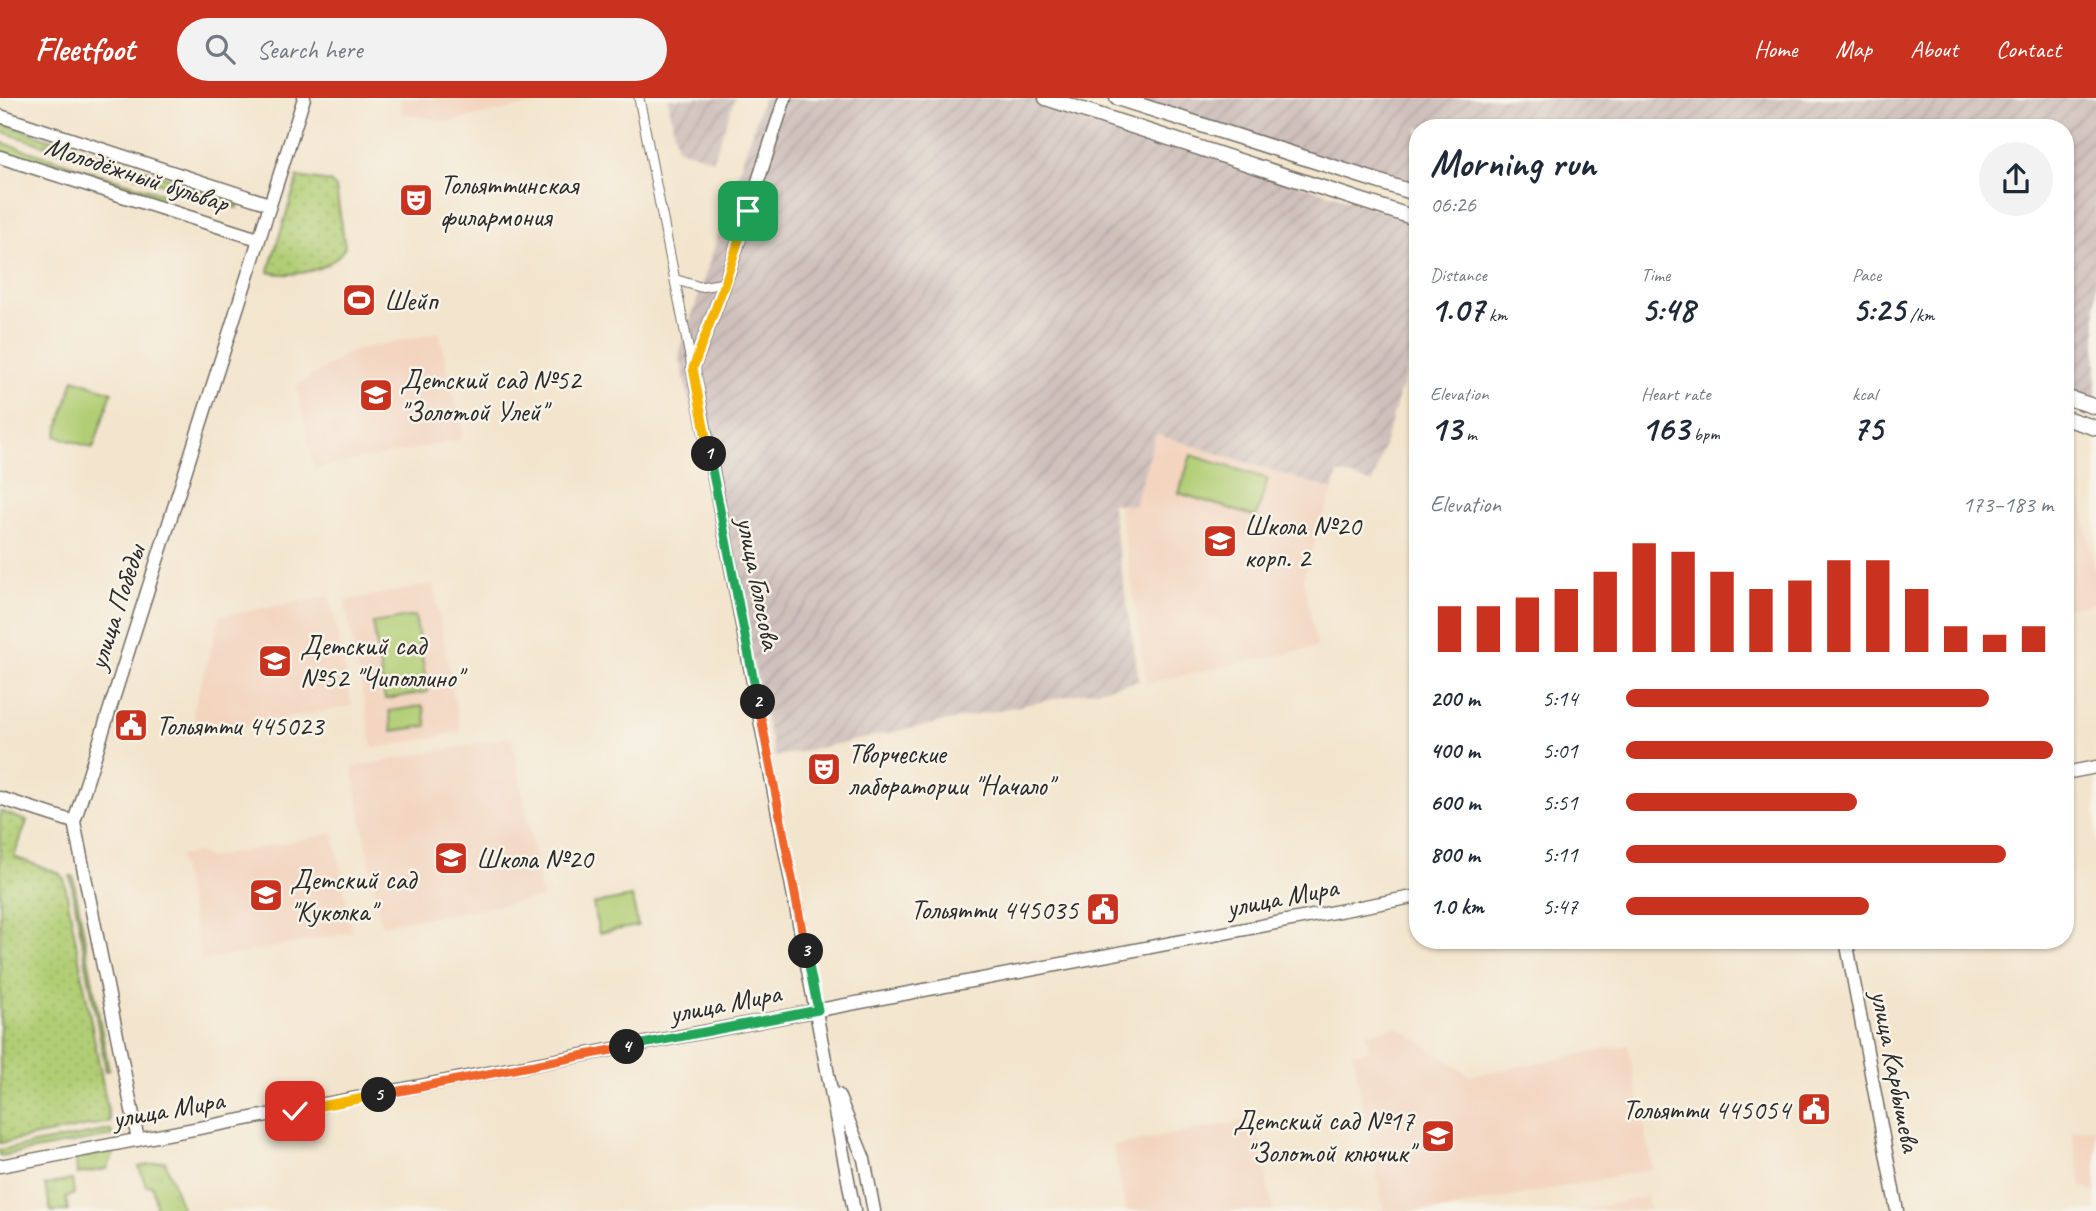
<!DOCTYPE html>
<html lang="en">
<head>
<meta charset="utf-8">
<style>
	:root { --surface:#fff; --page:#f2f2f3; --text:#1f2937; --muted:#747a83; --accent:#c8321e }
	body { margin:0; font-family:Caveat,sans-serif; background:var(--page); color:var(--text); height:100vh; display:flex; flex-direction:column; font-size:26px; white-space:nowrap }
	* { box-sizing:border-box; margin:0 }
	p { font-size:23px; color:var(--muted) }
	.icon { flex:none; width:38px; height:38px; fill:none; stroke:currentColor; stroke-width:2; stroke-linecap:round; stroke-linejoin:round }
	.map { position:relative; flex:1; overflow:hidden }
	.panel { position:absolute; left:1409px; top:21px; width:665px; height:830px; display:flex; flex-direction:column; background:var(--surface); border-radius:28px; box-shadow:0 2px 5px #0004 }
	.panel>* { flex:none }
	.pin { position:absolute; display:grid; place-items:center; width:60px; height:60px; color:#fff; margin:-30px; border-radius:14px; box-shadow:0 4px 10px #0006 }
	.km { position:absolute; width:35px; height:35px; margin:-18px; border-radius:50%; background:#222; color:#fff; font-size:19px; line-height:35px; text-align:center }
	.round { display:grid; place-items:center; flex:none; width:74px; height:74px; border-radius:37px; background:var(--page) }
	.summary { display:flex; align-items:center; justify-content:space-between; height:119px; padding:0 21px }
	h1 { font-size:38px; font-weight:600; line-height:52px }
	.stats { display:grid; grid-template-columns:repeat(3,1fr); gap:10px; height:119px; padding:7px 21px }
	.stats div { display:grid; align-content:center }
	.stats b { font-size:35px; font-weight:600 }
	.stats small { font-size:19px; font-weight:400 }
	.stats p { font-size:19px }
	.chart { height:196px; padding:14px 21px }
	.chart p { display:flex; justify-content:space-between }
	.chart svg { width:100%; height:126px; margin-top:7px; stroke:var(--accent); stroke-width:6 }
	ul { padding:0 21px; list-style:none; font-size:23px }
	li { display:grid; grid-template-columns:112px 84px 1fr; align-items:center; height:52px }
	li i { height:18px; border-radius:9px; background:var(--accent) }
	header { display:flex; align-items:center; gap:42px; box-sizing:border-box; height:98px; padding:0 35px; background:var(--accent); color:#fff }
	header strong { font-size:33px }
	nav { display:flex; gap:38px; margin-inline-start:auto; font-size:24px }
	.search { width:490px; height:63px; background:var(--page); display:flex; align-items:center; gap:18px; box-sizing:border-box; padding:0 24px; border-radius:38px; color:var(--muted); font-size:26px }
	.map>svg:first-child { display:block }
	.built { fill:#f3d4bf }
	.industrial { fill:url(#industrial-furrows) }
	.grass { fill:url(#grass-tufts); stroke:#6e7c50; stroke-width:2 }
	.park { fill:url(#park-dots); stroke:#6e7c50; stroke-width:2 }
	.pitch { fill:#b1ce74; stroke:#6e7c50; stroke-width:2 }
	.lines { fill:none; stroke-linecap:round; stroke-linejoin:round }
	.street-casing { stroke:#716c64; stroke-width:11 }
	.secondary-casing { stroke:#716c64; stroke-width:15 }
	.primary-casing { stroke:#716c64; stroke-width:17 }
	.street { stroke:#fff; stroke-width:9 }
	.secondary { stroke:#fff; stroke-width:12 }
	.primary { stroke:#fff; stroke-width:14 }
	.split-1-casing { stroke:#fff; stroke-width:14 }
	.split-2-casing { stroke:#fff; stroke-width:14 }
	.split-3-casing { stroke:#fff; stroke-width:14 }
	.split-4-casing { stroke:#fff; stroke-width:14 }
	.split-5-casing { stroke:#fff; stroke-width:14 }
	.split-6-casing { stroke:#fff; stroke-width:14 }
	.split-1 { stroke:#f5b400; stroke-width:9 }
	.split-2 { stroke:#22a559; stroke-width:9 }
	.split-3 { stroke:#f0652b; stroke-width:9 }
	.split-4 { stroke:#22a559; stroke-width:9 }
	.split-5 { stroke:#f0652b; stroke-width:9 }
	.split-6 { stroke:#f5b400; stroke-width:9 }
	.labels { text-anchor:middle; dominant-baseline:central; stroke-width:5; stroke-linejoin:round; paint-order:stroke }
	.street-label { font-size:28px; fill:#2b2b2b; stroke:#f7f3e8 }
	.poi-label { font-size:28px; fill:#2b2b2b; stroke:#f7f3e8; text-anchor:start }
</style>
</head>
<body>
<header>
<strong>Fleetfoot</strong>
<div class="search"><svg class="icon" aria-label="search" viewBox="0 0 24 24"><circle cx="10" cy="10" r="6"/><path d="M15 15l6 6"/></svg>Search here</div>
<nav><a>Home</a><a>Map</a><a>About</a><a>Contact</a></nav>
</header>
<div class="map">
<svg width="2096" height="1113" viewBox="0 0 2096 1113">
	<defs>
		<pattern id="industrial-furrows" width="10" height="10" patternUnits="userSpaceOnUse" patternTransform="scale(1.75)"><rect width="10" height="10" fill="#cfc0bb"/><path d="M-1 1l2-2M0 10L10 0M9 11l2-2" fill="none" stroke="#b2a5a1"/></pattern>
		<pattern id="grass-tufts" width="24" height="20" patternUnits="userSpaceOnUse" patternTransform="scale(1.75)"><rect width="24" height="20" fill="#b1ce74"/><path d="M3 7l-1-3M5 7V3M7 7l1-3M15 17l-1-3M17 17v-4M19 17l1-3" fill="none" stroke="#98b165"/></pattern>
		<pattern id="park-dots" width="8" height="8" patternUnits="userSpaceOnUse" patternTransform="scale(1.75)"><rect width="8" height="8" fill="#b1ce74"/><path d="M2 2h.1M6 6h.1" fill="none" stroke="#98b165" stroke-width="1.8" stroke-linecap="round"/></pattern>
	</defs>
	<rect width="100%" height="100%" fill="#f7f3e8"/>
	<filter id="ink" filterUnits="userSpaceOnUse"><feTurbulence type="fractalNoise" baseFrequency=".0143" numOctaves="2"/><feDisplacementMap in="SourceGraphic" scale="14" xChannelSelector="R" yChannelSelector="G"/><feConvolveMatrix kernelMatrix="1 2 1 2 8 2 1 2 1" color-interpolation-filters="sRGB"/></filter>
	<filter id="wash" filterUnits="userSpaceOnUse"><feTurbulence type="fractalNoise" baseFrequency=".00686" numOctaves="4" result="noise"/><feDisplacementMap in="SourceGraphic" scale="28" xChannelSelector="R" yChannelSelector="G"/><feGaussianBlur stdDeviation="1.57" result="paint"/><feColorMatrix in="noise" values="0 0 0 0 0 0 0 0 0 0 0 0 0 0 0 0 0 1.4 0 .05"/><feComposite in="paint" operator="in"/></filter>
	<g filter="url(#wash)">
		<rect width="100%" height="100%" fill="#f3e5cd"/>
		<path class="built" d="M400,0H544L545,4L447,24L402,15Z
			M439,234L463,335L459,342L314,371L297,288L349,254Z
			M1156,336L1333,392L1303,480L1317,549L1147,585L1119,407L1134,406Z
			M2065,385L2080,390L2096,481V505L2065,510Z
			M433,486L461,634L373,651L345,503Z
			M330,498L352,608L200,636L193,614L220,518Z
			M512,639L542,800L381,827L352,669Z
			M334,735L352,834L202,863L179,758L196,754L209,760Z
			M1398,929L1470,978L1628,947L1653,1071L1439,1113H1384L1353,955L1369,952L1366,935Z
			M1255,1021L1273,1113H1126L1113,1048Z
			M2096,1029V1095L2082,1088L2071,1034Z
			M1647,1099L1650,1113H1576Z"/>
		<path class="industrial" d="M668,0H735L713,62L677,50Z
			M763,0H1030L1417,124V236L1373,385L1338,375L1333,392L1156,336L1134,407L1111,405L1139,583L775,659L679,257Z
			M1118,0H2096V308L2065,298V30H1418L1417,94Z"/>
		<path class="grass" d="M0,25L240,103L237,110L0,33Z
			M0,44L165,97L162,105L0,53Z
			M70,778H73L109,972L106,973Z
			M111,1032L112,1038L0,1058V1052Z
			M115,1053L107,1071L77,1076L76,1060Z
			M165,1063L183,1113H157L152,1087L146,1088L139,1069Z
			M72,1082L74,1096L66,1100L68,1113H51L45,1087Z"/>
		<path class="park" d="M298,79L330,84L336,90L345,149C331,173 294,180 268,174Z
			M0,713L27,723L14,759L59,775L64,781L110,1024L0,1045Z"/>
		<path class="pitch" d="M74,281L112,294L93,350L56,338Z
			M1191,357L1268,381L1256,419L1179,395Z
			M415,518L428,594L385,601L373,525Z
			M423,608L427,628L392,633L389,613Z
			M632,799L638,828L599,835L593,806Z"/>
	</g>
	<g filter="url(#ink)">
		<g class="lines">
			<g class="street-casing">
				<path id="street" d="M639,0L692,269
					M677,182L700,189L725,185"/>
			</g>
			<g class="secondary-casing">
				<path id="secondary" d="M785,0L725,185L693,270L854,1113
					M0,18L269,106
					M0,59L258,141
					M2065,675L2096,669
					M0,700L74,724
					M1846,842L1897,1113
					M838,997L864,1061L874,1113
					M138,1042L74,724L304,0
					M0,1068L1418,798"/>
			</g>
			<g class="primary-casing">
				<path id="primary" d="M1046,0L1418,121
					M1117,0L1418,96
					M2065,299L2096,309
					M2065,320L2096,330"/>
			</g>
			<use href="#street" class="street"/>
			<use href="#secondary" class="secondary"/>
			<use href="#primary" class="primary"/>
		</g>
	</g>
	<g class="lines" filter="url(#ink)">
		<g class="split-1-casing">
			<path id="split-1" d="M709,356L693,270L725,185L748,113"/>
		</g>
		<g class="split-2-casing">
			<path id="split-2" d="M709,356L758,604"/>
		</g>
		<g class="split-3-casing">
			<path id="split-3" d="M758,604L806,853"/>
		</g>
		<g class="split-4-casing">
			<path id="split-4" d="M627,949L818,912L806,853"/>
		</g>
		<g class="split-5-casing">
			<path id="split-5" d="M379,997L627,949"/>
		</g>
		<g class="split-6-casing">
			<path id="split-6" d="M295,1013L379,997"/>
		</g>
		<use href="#split-1" class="split-1"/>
		<use href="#split-2" class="split-2"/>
		<use href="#split-3" class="split-3"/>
		<use href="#split-4" class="split-4"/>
		<use href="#split-5" class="split-5"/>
		<use href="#split-6" class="split-6"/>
	</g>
	<defs>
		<g id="theatre-square" transform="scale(1.75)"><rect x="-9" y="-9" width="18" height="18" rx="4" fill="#c8321e" stroke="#f7f3e8"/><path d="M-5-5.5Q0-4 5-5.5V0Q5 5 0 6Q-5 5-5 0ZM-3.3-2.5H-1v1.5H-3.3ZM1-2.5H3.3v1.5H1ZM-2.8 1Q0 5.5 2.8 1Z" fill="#fff"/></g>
		<g id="stadium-square" transform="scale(1.75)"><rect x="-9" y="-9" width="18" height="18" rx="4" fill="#c8321e" stroke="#f7f3e8"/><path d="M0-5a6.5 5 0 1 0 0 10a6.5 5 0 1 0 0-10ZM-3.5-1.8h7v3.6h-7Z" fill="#fff"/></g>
		<g id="school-square" transform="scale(1.75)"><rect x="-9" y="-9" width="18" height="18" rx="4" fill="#c8321e" stroke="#f7f3e8"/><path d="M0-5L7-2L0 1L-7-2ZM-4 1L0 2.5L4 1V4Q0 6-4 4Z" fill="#fff"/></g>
		<g id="civic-square" transform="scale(1.75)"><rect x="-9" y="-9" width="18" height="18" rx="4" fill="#c8321e" stroke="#f7f3e8"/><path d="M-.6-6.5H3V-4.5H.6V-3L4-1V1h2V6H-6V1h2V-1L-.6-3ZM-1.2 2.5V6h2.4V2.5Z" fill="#fff"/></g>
	</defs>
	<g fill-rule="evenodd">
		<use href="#theatre-square" x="416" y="102"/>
		<use href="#stadium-square" x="359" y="202"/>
		<use href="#school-square" x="376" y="297"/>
		<use href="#school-square" x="1220" y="443"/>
		<use href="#school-square" x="275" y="563"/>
		<use href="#civic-square" x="131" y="627"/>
		<use href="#theatre-square" x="824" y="671"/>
		<use href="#school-square" x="451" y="760"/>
		<use href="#school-square" x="266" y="797"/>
		<use href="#civic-square" x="1103" y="811"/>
		<use href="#civic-square" x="1814" y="1011"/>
		<use href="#school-square" x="1438" y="1038"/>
	</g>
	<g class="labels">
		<g class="street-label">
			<text transform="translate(137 76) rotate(18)">Молодёжный бульвар</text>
			<text transform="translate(759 485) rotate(79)">улица Голосова</text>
			<text transform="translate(116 509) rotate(-72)">улица Победы</text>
			<text transform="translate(1282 799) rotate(-11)">улица Мира</text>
			<text transform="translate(725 905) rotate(-11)">улица Мира</text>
			<text transform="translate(1896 973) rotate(79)">улица Карбышева</text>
			<text transform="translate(168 1011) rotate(-10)">улица Мира</text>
		</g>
		<g class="poi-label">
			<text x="440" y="86">Тольяттинская<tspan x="440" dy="32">филармония</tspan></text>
			<text x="384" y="202">Шейп</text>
			<text x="400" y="281">Детский сад №52<tspan x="400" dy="32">"Золотой Улей"</tspan></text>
			<text x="1244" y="427">Школа №20<tspan x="1244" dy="32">корп. 2</tspan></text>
			<text x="300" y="547">Детский сад<tspan x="300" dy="32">№52 "Чиполлино"</tspan></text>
			<text x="156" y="627">Тольятти 445023</text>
			<text x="848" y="655">Творческие<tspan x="848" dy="32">лаборатории "Начало"</tspan></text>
			<text x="476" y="760">Школа №20</text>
			<text x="290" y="781">Детский сад<tspan x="290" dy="32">"Куколка"</tspan></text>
			<text x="1078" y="811" text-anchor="end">Тольятти 445035</text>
			<text x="1790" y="1011" text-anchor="end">Тольятти 445054</text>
			<text x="1414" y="1022" text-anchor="end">Детский сад №17<tspan x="1414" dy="32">"Золотой ключик"</tspan></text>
		</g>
	</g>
</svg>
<div class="pin" style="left:748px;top:113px;background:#1e9e55"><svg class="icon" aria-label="arrive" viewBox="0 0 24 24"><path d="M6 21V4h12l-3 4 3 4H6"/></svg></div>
<div class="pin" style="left:295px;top:1013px;background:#d93025"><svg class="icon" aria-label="check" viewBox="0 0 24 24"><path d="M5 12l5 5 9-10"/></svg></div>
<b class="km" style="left:709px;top:356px">1</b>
<b class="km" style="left:758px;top:604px">2</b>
<b class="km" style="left:806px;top:853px">3</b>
<b class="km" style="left:627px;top:949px">4</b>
<b class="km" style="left:379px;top:997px">5</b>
<section class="panel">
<div class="summary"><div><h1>Morning run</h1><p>06:26</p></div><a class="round"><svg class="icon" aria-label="share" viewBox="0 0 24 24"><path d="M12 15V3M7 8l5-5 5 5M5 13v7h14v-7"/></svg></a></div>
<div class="stats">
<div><p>Distance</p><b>1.07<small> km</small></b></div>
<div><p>Time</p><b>5:48</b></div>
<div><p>Pace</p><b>5:25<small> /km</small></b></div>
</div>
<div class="stats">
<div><p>Elevation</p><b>13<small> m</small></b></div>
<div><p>Heart rate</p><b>163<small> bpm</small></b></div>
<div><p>kcal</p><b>75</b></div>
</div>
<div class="chart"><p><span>Elevation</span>173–183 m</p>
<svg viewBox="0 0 160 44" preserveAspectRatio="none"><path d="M5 44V28M15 44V28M25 44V25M35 44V22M45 44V16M55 44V6M65 44V9M75 44V16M85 44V22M95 44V19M105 44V12M115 44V12M125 44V22M135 44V35M145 44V38M155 44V35"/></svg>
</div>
<ul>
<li><b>200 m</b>5:14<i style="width:85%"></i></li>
<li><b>400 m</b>5:01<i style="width:100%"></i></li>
<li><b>600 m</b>5:51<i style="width:54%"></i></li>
<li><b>800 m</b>5:11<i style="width:89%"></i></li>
<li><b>1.0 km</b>5:47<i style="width:57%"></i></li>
</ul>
</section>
</div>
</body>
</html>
